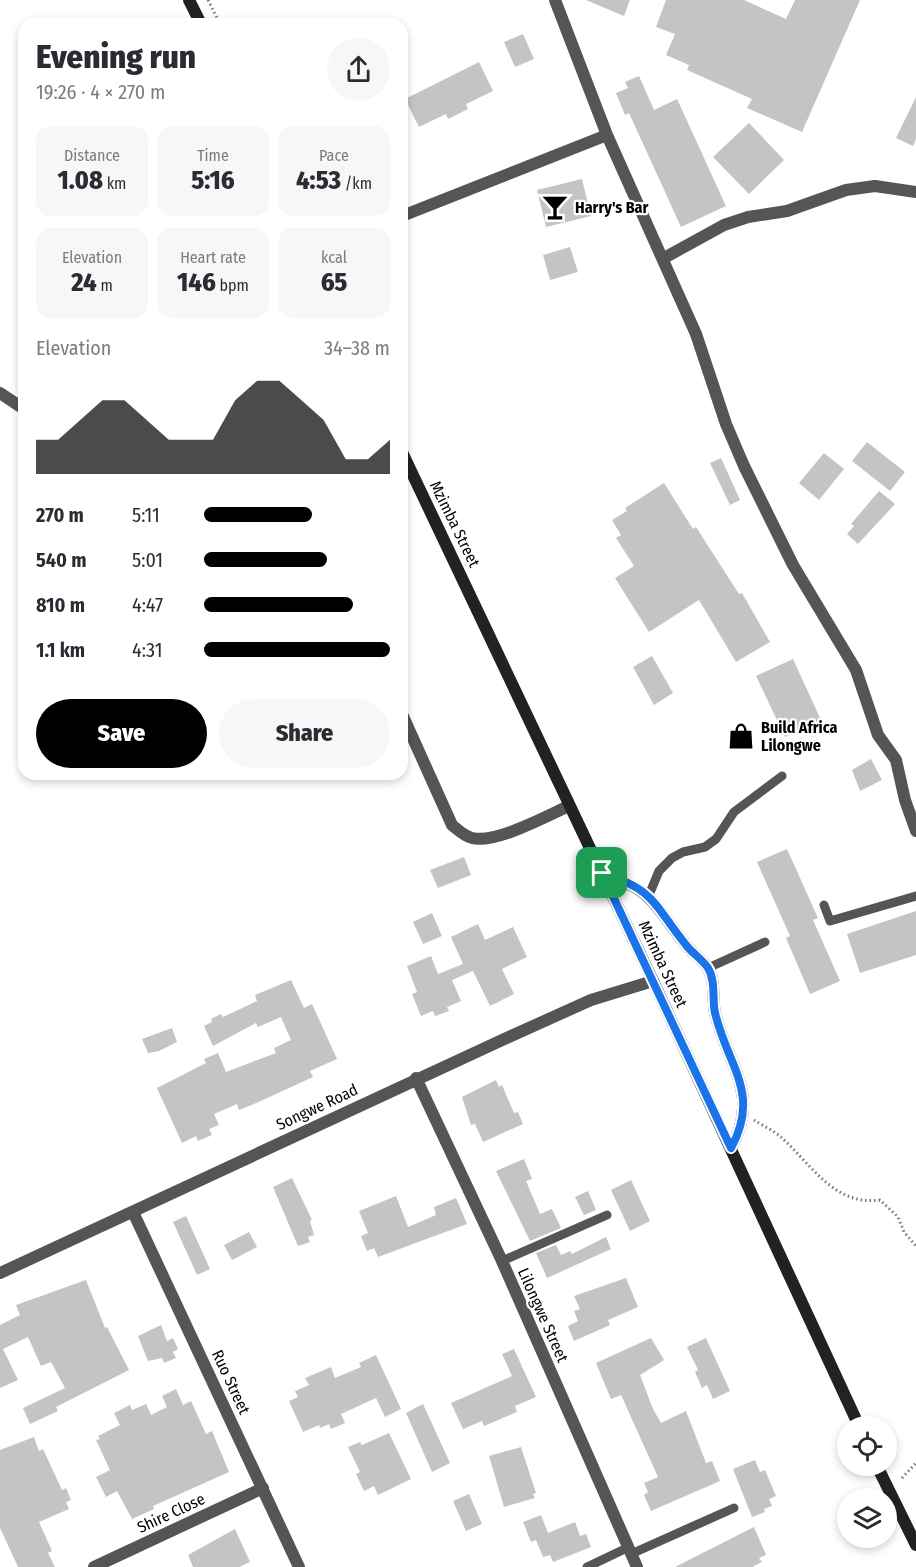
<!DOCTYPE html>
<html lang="en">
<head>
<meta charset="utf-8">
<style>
	:root { --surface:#fff; --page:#f7f7f7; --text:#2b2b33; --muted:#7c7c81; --accent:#000 }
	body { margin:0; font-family:"Fira Sans Condensed",sans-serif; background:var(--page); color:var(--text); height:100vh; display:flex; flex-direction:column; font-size:22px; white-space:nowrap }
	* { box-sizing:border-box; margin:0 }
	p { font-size:20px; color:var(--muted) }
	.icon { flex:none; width:33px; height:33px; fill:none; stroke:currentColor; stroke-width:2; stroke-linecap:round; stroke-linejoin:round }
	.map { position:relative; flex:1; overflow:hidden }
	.sheet { position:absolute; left:18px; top:18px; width:390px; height:762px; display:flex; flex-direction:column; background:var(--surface); border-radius:18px; box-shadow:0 3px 9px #0003 }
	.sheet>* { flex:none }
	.fabs { position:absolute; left:837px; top:1416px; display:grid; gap:12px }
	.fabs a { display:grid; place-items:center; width:60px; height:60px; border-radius:50%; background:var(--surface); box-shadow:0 3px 9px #0003; font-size:30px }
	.pin { position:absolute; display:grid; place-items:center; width:51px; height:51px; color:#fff; margin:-26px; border-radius:12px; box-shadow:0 3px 9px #0006 }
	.round { display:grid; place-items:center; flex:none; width:63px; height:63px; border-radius:32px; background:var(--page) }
	.head { display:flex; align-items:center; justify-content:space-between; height:102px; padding:0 18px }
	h1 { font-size:33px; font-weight:800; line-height:45px }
	.metrics { display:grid; grid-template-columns:repeat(3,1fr); gap:9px; height:102px; padding:6px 18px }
	.metrics div { display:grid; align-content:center; border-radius:15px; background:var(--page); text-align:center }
	.metrics b { font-size:26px; font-weight:800 }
	.metrics small { font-size:16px; font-weight:400 }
	.metrics p { font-size:16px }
	.chart { height:168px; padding:12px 18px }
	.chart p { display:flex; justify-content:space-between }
	.chart svg { width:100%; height:108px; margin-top:6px; fill:var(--accent); opacity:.7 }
	.cta { display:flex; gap:12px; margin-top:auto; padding:12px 18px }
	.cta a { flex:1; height:69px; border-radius:36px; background:var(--accent); color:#fff; font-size:24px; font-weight:800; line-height:69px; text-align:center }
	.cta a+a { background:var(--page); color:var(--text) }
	ul { padding:0 18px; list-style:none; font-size:20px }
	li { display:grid; grid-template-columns:96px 72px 1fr; align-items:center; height:45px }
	li i { height:15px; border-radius:8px; background:var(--accent) }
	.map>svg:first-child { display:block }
	.building { fill:#c4c4c4 }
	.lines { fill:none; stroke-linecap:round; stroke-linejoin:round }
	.path { stroke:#777; stroke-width:3; stroke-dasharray:1.5 3; stroke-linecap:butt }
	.lane { stroke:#555; stroke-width:9 }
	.street { stroke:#555; stroke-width:12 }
	.secondary { stroke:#222; stroke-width:12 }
	.route-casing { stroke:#fff; stroke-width:12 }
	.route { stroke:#1a73e8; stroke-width:8 }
	.labels { text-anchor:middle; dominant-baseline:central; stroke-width:4.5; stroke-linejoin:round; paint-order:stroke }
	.poi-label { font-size:16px; font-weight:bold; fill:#000; stroke:#fff; text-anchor:start }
	.street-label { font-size:16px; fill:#000; stroke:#fff }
</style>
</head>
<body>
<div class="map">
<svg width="916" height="1567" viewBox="0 0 916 1567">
	<rect width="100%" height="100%" fill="#fff"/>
	<path class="building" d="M586,0H630L624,16Z
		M666,0H744L786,19L795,0H860L802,132L747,108L752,99L687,70L689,65L666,55L675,34L656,27Z
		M523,34L534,59L515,67L504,42Z
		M479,62L493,91L466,104L468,109L448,119L446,114L419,127L405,99Z
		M639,76L654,110L677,99L726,206L681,227L629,113L625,115L616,93L628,88L625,82Z
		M916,97V139L913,146L896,138Z
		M749,123L784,160L749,194L713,157Z
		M582,179L591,216L546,227L537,190Z
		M570,247L578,272L550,280L543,255Z
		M867,442L905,472L890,491L852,461Z
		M824,453L844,469L819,500L799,483Z
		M721,458L740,500L730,505L710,463Z
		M664,483L693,529L696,527L739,594L742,593L770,642L736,662L699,600L649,632L615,578L634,566L616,538L621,535L612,520L627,511L625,508Z
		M879,491L895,504L858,544L847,534L854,526L851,524Z
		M652,656L673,693L654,705L633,667Z
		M793,659L821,720L785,737L756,676Z
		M871,759L882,780L860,791L852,770Z
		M787,849L818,918L813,920L840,981L810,994L786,938L790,936L757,862Z
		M464,857L471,875L438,888L430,870Z
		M916,911V955L860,973L847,934Z
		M432,913L442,936L423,944L413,922Z
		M478,924L485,940L513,927L527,957L502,969L514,994L490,1006L473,971L452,980L461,1001L447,1007L449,1011L435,1016L433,1011L421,1016L412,994L417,992L407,966L431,956L438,974L463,964L451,937Z
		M291,980L304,1008L312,1004L337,1059L310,1071L313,1077L254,1104L239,1110L237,1104L214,1114L219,1125L209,1129L212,1135L198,1141L196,1136L182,1143L157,1088L206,1063L204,1059L218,1053L226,1072L276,1053L274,1048L291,1040L281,1017L258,1027L256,1023L213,1046L204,1026L212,1022L211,1019L221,1014L223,1017L257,1001L255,995Z
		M172,1028L177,1042L159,1051L148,1053L142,1039Z
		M496,1080L499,1087L502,1085L514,1113L518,1112L523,1124L483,1142L475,1124L471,1125L462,1097Z
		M524,1159L532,1179L526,1181L540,1214L552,1209L561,1228L530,1241L496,1171Z
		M292,1178L312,1220L310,1221L314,1235L308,1237L310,1242L298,1246L273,1187Z
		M631,1180L650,1221L630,1231L611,1190Z
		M588,1191L596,1210L584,1215L575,1197Z
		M396,1196L408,1227L436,1215L434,1207L456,1198L467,1224L378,1257L374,1248L367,1251L361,1236L368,1233L359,1211Z
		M186,1216L210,1269L197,1275L173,1222Z
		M249,1232L257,1247L232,1260L224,1245Z
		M606,1237L611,1249L547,1278L536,1253L556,1245L561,1255L570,1251L572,1254Z
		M626,1278L638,1307L608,1320L610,1325L574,1341L568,1326L578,1321L574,1311L580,1309L574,1296Z
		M86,1280L105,1328L107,1327L129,1370L56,1407L58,1411L30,1424L23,1408L65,1388L51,1362L41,1366L28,1337L3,1349L18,1380L0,1388V1325L20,1315L16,1305Z
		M161,1325L167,1341L173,1338L178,1349L173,1352L176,1358L164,1363L162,1358L148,1361L138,1336Z
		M651,1338L664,1360L640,1375L653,1409L661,1423L686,1411L706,1463L712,1461L720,1481L651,1511L644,1495L648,1492L644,1483L658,1477L621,1395L611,1399L596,1363Z
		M706,1338L730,1391L713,1399L707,1385L702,1388L695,1372L698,1370L687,1347Z
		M514,1349L536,1397L515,1406L517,1412L484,1426L482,1421L463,1429L451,1403L512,1376L502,1354Z
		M376,1355L401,1409L385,1417L376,1398L341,1414L345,1423L331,1429L329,1424L320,1428L319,1425L303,1432L289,1401L298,1397L295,1391L309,1385L305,1378L331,1367L335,1378L361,1367L359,1363Z
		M176,1389L183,1405L191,1401L206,1434L212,1431L229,1472L153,1506L154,1509L132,1519L117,1491L106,1497L96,1477L110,1470L96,1440L100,1439L98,1436L120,1425L114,1413L130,1405L132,1410L146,1404L151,1415L167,1407L162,1396Z
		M423,1404L450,1463L432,1472L406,1413Z
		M389,1433L411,1479L378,1495L374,1486L364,1491L356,1474L360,1472L348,1447L360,1442L362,1445Z
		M34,1437L39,1451L43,1449L62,1490L66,1488L71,1500L66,1502L69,1509L39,1522L52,1551L48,1553L55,1567H18L0,1528V1450Z
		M521,1447L536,1493L533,1494L535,1498L504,1507L489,1456Z
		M755,1460L760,1472L765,1470L776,1496L769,1499L772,1506L764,1509L765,1512L752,1517L733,1469Z
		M469,1494L482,1524L466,1531L453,1501Z
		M541,1515L548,1533L575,1522L580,1536L586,1534L591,1547L553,1562L550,1555L543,1557L536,1540L531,1542L523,1522Z
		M754,1527L766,1555L759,1558L762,1562L752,1567H675Z
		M235,1529L250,1562L239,1567H193L188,1555Z"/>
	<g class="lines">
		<path class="path" d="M208,0L220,24
			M754,1120C763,1126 775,1131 782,1138C812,1165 834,1206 880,1200L898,1217L904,1232L916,1246
			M902,1478L916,1463"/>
		<path class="lane" d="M649,895L659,871L672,858L683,852L705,847L716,839L734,812L782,776
			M824,905L830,921L916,896
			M708,968L765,942
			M502,1261L607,1215
			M631,1554L734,1508
			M587,1567L629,1547"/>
		<path class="street" d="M555,0L607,135L696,334L726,424L744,466L793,565L856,670L878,735L896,760L905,800L916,831
			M402,216L607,135
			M664,258L724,225L748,217L787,211L846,190L875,186L916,192
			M0,393L24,409
			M402,714L452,825C458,830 464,836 472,838C496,844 546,816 569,806
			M601,873C655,890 653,904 686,945C692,953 703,960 708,968C716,981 712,1000 715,1013C728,1067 761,1093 731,1148
			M416,1078L502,1261L637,1567
			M133,1212L299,1567
			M0,1273L511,1036L591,1000L653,981
			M94,1567L263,1488"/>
		<path class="secondary" d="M189,0L201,24
			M402,452L653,981L859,1426
			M877,1466L916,1545"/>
	</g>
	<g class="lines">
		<g class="route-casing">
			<path id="route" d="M602,873C656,890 653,904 686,945C692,953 703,960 708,968C716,981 712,1000 715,1013C728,1067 761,1093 731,1148Z"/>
		</g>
		<use href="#route" class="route"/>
	</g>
	<defs>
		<g id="bar-bare" transform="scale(2.07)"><path d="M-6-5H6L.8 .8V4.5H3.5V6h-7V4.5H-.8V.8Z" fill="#000" stroke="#fff" stroke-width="2.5" paint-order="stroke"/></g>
		<g id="shop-bare" transform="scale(2.07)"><path d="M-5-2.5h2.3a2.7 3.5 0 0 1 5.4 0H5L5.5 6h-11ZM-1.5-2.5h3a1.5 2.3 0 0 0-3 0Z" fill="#000" stroke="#fff" stroke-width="2.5" paint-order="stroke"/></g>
	</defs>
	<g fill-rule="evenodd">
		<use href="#bar-bare" x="555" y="207"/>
		<use href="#shop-bare" x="741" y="736"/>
	</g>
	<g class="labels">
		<g class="poi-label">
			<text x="575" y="207">Harry's Bar</text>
			<text x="761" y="727">Build Africa<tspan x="761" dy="18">Lilongwe</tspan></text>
		</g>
		<g class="street-label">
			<text transform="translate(455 524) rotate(64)">Mzimba Street</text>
			<text transform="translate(663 964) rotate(65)">Mzimba Street</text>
			<text transform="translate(317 1107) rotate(-25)">Songwe Road</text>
			<text transform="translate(543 1315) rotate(66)">Lilongwe Street</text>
			<text transform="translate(231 1382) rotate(65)">Ruo Street</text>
			<text transform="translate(171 1513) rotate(-25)">Shire Close</text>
		</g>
	</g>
</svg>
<div class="fabs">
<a><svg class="icon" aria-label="locate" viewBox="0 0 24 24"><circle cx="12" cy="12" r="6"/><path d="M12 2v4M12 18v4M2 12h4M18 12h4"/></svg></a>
<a><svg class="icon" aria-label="layers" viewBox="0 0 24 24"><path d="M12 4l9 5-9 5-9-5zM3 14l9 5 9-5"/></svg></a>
</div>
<div class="pin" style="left:602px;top:873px;background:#1e9e55"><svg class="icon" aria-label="arrive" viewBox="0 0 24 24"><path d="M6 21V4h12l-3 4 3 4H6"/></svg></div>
<section class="sheet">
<div class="head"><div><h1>Evening run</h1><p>19:26 · 4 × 270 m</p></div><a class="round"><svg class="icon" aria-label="share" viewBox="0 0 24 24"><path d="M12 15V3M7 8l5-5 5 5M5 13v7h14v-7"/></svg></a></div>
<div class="metrics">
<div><p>Distance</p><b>1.08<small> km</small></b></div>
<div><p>Time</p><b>5:16</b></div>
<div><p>Pace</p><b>4:53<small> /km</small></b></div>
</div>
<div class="metrics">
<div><p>Elevation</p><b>24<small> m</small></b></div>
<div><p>Heart rate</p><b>146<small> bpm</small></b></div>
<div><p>kcal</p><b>65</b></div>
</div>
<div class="chart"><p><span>Elevation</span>34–38 m</p>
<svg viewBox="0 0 160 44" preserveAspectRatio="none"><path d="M0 44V30L10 30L20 22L30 14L40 14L50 22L60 30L70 30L80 30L90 14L100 6L110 6L120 14L130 22L140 38L150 38L160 30V44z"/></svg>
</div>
<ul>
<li><b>270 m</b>5:11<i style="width:58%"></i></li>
<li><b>540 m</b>5:01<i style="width:66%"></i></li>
<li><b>810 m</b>4:47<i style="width:80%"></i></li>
<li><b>1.1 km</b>4:31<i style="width:100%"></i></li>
</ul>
<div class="cta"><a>Save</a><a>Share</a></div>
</section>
</div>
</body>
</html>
